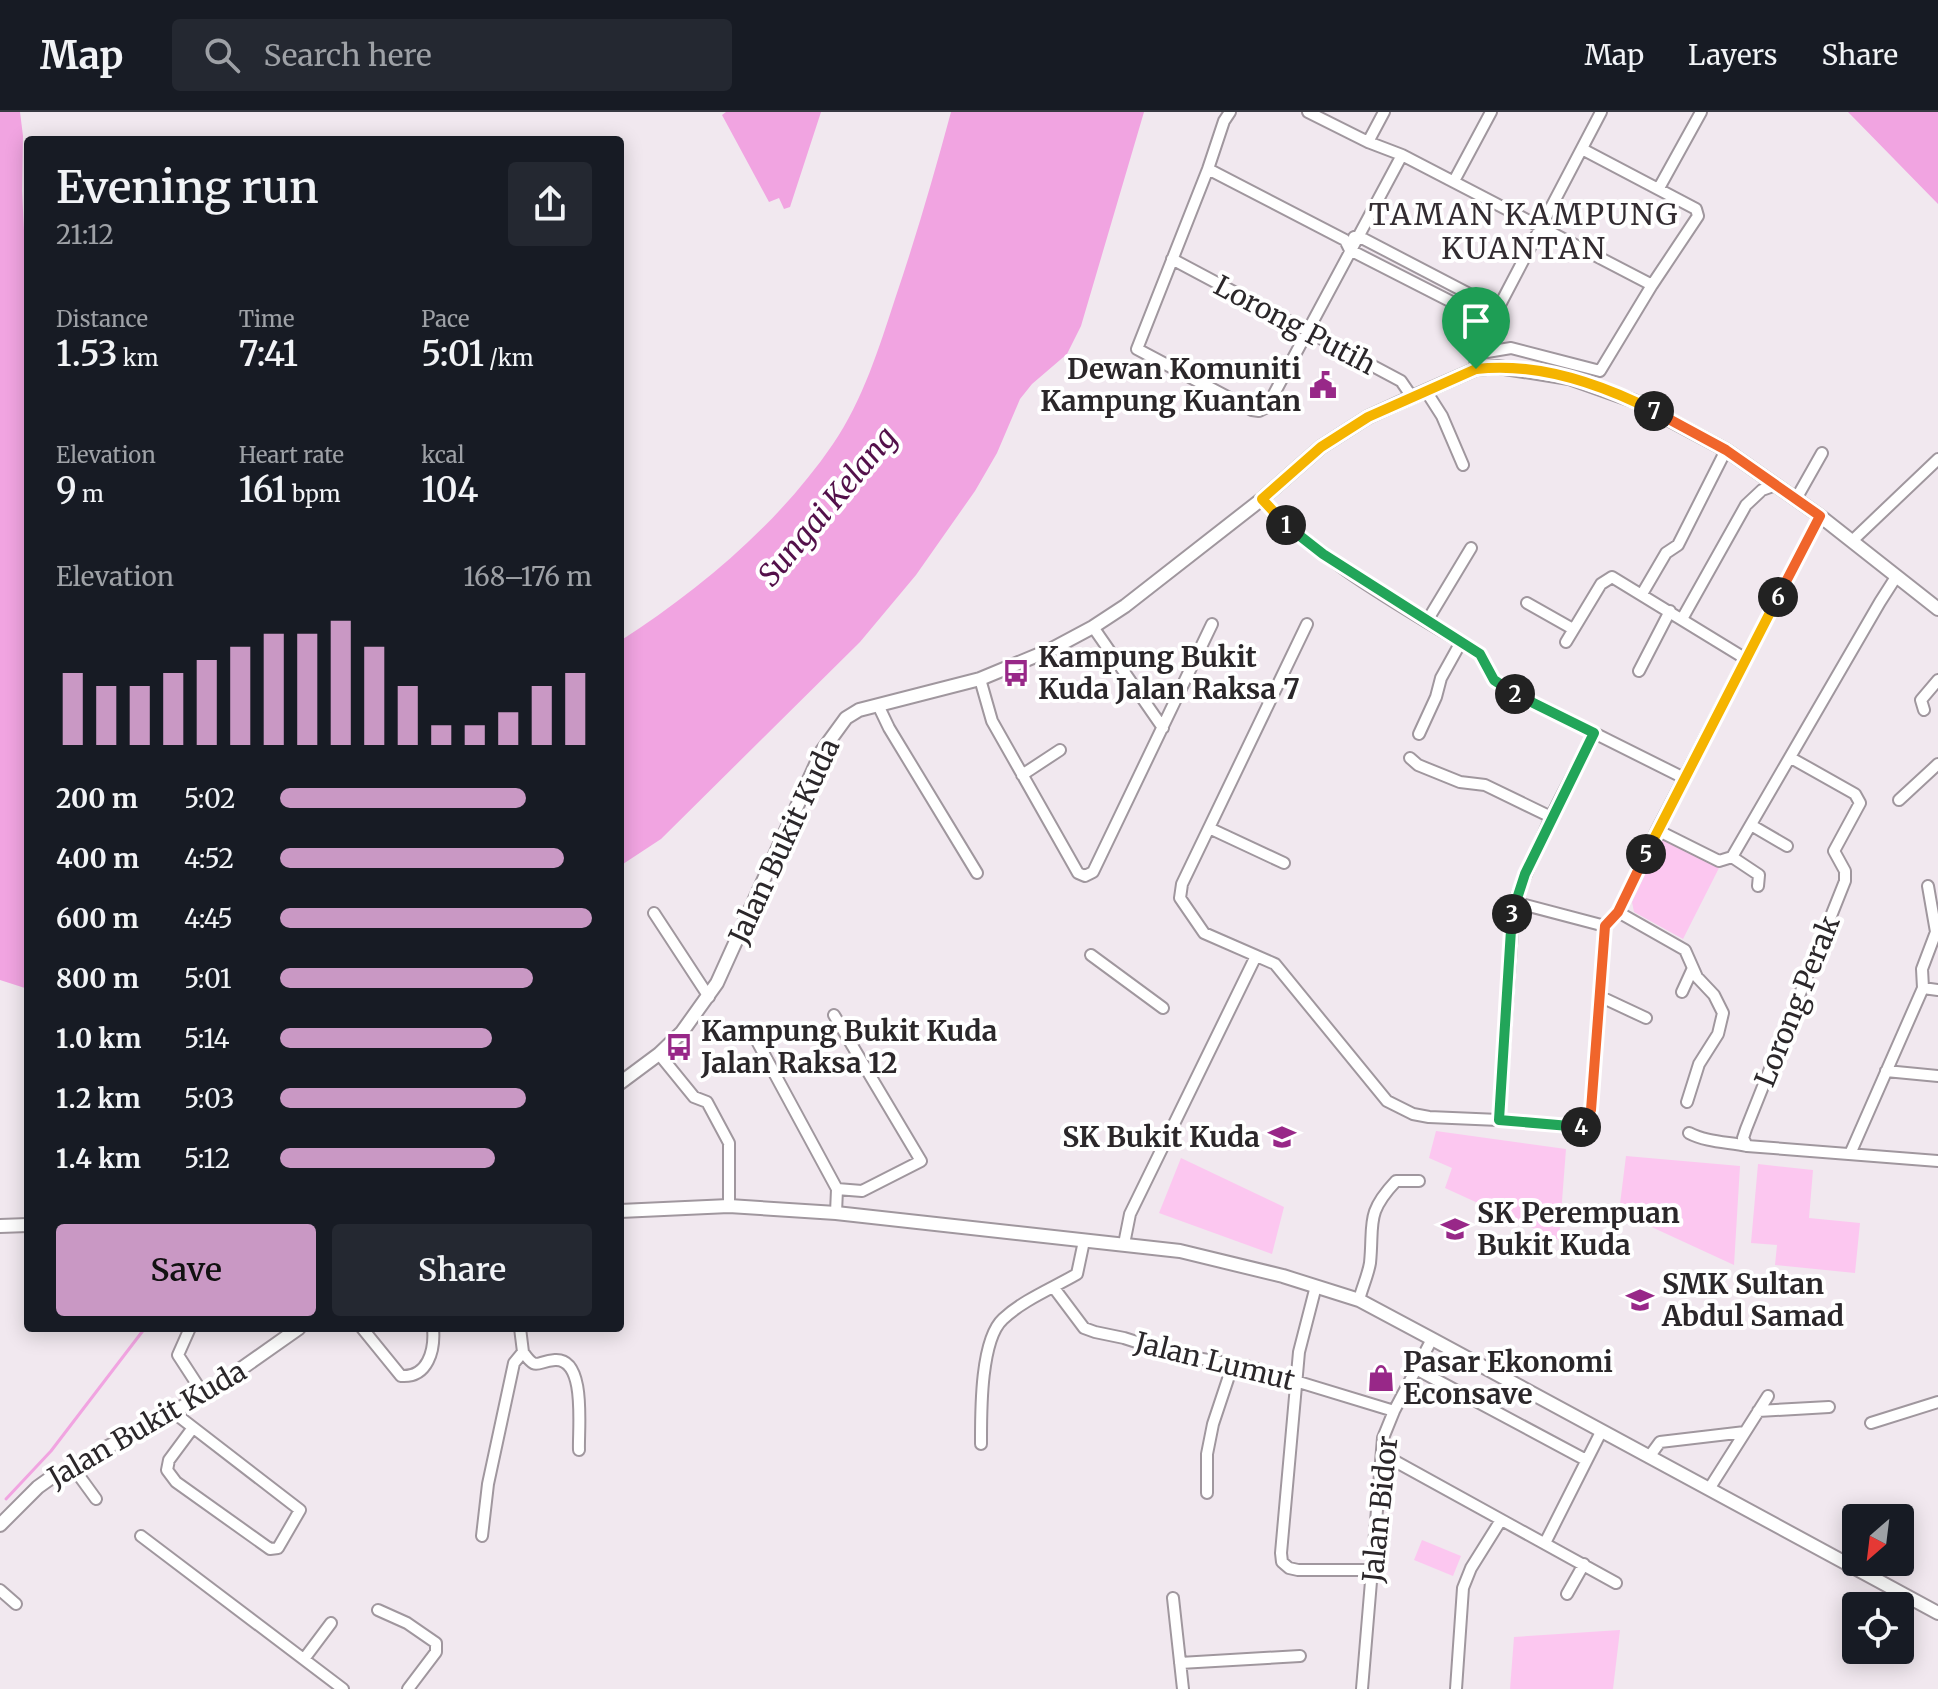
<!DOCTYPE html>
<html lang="en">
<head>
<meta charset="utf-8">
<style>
	:root { --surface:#171b24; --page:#242831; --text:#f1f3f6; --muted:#9ea1a6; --line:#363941; --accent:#c998c4 }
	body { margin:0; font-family:Merriweather,serif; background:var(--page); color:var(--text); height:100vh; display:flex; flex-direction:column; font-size:30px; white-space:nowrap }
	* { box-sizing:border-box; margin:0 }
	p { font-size:26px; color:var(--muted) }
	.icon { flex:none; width:44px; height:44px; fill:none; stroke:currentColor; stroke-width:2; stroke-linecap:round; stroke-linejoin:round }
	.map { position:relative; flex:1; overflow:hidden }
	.panel { position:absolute; left:24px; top:24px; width:600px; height:1196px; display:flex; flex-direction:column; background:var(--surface); border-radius:8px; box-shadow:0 4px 20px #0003 }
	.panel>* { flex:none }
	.needle { width:52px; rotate:208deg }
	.tools { position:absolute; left:1842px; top:1392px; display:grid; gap:16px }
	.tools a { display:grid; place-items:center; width:72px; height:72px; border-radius:8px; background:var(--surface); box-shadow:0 4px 20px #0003; font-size:40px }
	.pin { position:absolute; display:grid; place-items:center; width:68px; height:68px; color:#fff; margin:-82px -34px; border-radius:50% 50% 50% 0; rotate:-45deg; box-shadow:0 0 8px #0007 }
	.pin .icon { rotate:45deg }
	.km { position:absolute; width:40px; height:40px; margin:-20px; border-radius:50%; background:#222; color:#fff; font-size:22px; line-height:40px; text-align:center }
	.round { display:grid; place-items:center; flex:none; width:84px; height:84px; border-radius:8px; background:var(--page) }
	.head { display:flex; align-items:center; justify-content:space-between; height:136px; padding:0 32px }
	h1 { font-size:44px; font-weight:600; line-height:60px }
	.figures { display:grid; grid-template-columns:repeat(3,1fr); gap:12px; height:136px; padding:8px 32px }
	.figures div { display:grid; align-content:center }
	.figures b { font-size:34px; font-weight:600 }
	.figures small { font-size:22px; font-weight:400 }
	.figures p { font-size:22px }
	.chart { height:224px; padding:16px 32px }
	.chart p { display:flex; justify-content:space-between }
	.chart svg { width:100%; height:144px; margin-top:8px; stroke:var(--accent); stroke-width:6 }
	.button { display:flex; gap:16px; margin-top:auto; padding:16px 32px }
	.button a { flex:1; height:92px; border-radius:8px; background:var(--accent); color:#111; font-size:32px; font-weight:600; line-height:92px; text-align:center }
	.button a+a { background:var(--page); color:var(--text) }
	ul { padding:0 32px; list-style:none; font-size:26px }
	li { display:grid; grid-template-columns:128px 96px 1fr; align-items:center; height:60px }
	li i { height:20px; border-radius:10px; background:var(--accent) }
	header { display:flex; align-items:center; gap:48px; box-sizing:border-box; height:112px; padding:0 40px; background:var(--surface); border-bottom:2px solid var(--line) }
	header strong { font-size:38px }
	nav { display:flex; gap:44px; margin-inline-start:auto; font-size:28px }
	.search { width:560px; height:72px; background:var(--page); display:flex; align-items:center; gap:20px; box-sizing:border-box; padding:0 28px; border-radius:8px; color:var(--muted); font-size:30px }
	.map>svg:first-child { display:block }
	.green { fill:#fcc7f0 }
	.water { fill:#f1a4e1 }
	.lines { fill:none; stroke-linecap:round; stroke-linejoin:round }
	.stream { stroke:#f1a4e1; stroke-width:3 }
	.minor-casing { stroke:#a0979e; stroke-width:14 }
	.tertiary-casing { stroke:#a0979e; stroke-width:16 }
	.minor { stroke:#fff; stroke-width:10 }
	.tertiary { stroke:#fff; stroke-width:12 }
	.split-1-casing { stroke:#fff; stroke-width:16 }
	.split-2-casing { stroke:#fff; stroke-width:16 }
	.split-3-casing { stroke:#fff; stroke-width:16 }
	.split-4-casing { stroke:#fff; stroke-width:16 }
	.split-5-casing { stroke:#fff; stroke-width:16 }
	.split-6-casing { stroke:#fff; stroke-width:16 }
	.split-7-casing { stroke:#fff; stroke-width:16 }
	.split-8-casing { stroke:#fff; stroke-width:16 }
	.split-1 { stroke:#f5b400; stroke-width:10 }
	.split-2 { stroke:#22a559; stroke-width:10 }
	.split-3 { stroke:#22a559; stroke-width:10 }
	.split-4 { stroke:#22a559; stroke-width:10 }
	.split-5 { stroke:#f0652b; stroke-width:10 }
	.split-6 { stroke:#f5b400; stroke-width:10 }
	.split-7 { stroke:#f0652b; stroke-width:10 }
	.split-8 { stroke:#f5b400; stroke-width:10 }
	.labels { text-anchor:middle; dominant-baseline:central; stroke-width:8; stroke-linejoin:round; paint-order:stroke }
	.street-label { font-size:28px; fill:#2b272a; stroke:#fff }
	.poi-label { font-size:28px; font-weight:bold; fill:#2b272a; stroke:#fff; text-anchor:start }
	.neighbourhood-label { font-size:30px; letter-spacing:2px; fill:#332c31; stroke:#fff }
	.water-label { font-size:30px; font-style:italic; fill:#53104a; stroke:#fff }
</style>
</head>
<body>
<header>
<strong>Map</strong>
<div class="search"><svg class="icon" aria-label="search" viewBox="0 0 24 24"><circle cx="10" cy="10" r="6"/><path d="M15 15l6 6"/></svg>Search here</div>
<nav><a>Map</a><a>Layers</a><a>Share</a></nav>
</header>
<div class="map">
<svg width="1938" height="1577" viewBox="0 0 1938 1577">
	<rect width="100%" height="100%" fill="#f1e8ef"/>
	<path class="green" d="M1663,725L1720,754L1683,827L1634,800L1632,790Z
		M1436,1019L1566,1037L1559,1128L1445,1076L1452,1056L1429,1046Z
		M1626,1044L1740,1054L1734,1153L1619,1100Z
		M1181,1046L1284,1095L1272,1142L1159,1101Z
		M1758,1052L1813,1058L1809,1106L1860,1111L1855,1161L1775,1153L1777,1133L1751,1131Z
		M1422,1428L1461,1444L1453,1464L1414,1448Z
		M1620,1518L1613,1577H1510L1514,1525Z"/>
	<path class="water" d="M0,0H20L23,24L22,79L28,196V877L0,868Z
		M726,0H821L790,95L784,97L779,86L769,90L722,3Z
		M951,0H1144L1081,214L1067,242L1032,272L1020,287L997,341L975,379L916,463L860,530L661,727L620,754V529C701,477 779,411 833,332C863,288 879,236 895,187C916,125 934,63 951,0Z
		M1848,0H1938V92L1851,3Z"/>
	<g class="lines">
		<path class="stream" d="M6,1387L51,1339L145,1216"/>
		<g class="minor-casing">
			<path id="minor" d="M1230,0L1224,9L1208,57L1137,237L1252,298L1259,299L1267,295L1402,43
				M1308,0L1368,30L1402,43L1652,173
				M1368,30L1384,0
				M1208,57L1345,128L1350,138L1491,210
				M1454,69L1491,0
				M1659,76L1701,0
				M1354,125L1358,124L1498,197
				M1172,147L1401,269L1412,285
				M1475,242L1511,236L1600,259L1652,173L1698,104L1696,97L1582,37
				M1476,257L1475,242L1491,210L1601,0
				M1426,279L1442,304L1463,353
				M1262,387C1322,452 1405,496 1480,542L1494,568L1506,577L1684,666
				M1796,387L1822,341
				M1852,429L1938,347
				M1642,482L1666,441L1678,433L1726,338
				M1527,491L1573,517
				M1682,507L1746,393L1762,378L1776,373
				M1427,509L1471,436
				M1307,512L1182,772L1180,786L1204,821L1275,852L1387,989L1413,1002L1429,1005L1499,1008L1581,1015L1588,1007L1591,998L1605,814L1514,790
				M1093,515L1163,616
				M1566,530L1601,472L1612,465L1746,547
				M1639,559L1670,499
				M980,567L992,609L1078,761L1085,764L1093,760L1212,512
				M878,593L889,616L977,761
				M1924,598L1921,588L1938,568
				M1419,622L1436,585L1441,566L1461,530
				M1410,646L1418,653L1460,670L1485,673L1551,705
				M1022,663L1060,638
				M1899,688L1938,652
				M1751,713L1787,734
				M1209,716L1284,751
				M1657,718L1719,749L1732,745L1880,490L1896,465
				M1732,745L1759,763L1758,774
				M1618,800L1685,838L1697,865L1714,883L1723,901L1718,922L1699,952L1687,990
				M654,801L709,885
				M1605,814L1618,800L1657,718L1820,404
				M1091,843L1163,896
				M1923,876L1938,878
				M1682,880L1693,856
				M1599,884L1646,906
				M834,903L921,1049L862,1079L837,1077
				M758,931L837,1077L836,1101
				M659,942L694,985L707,990L729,1031V1094
				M1886,959L1938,964
				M1499,1008L1514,790L1551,705L1594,621
				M1689,1021C1706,1030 1728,1030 1747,1034L1938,1049
				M1747,1034L1743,1026L1746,1017L1845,769V759L1834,739L1860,691L1855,682L1791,646
				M1850,1042L1923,876L1922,857L1936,820L1928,774
				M1124,1132L1130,1102L1256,844
				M1316,1174L1299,1240L1281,1441L1282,1450L1289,1456L1298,1458H1373
				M1054,1176L1084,1216L1095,1220L1124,1226L1177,1243L1246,1254L1394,1299
				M1359,1188C1362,1176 1368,1163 1370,1151C1374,1111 1365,1102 1396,1069H1419
				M190,1216L178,1243L204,1283
				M362,1216L401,1264C428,1266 435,1238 433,1216
				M523,1240C537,1260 536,1249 555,1248C587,1246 578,1318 579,1338
				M1416,1257L1586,1348
				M1758,1299L1829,1295
				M173,1300L300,1398L278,1436L270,1437L176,1370L167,1358L169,1348L192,1317
				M1871,1311L1938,1290
				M981,1332C981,1302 980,1228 1003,1207C1023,1188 1053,1176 1077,1162L1084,1129
				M1382,1342L1616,1471
				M1649,1345L1660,1330L1745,1320
				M72,1354L96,1387
				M1709,1377L1768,1284
				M1207,1381V1342L1213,1312L1233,1252
				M141,1424L343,1577
				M482,1424L488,1372L514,1251L523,1240L520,1216
				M1545,1431L1601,1320
				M0,1478L16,1492
				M1567,1482L1584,1452
				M1173,1486L1183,1577
				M378,1498L407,1511L436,1531V1540L408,1577
				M304,1547L331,1511
				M1180,1551L1300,1544
				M1362,1577L1383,1326L1394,1299L1432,1227
				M1456,1577L1463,1476L1471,1456L1501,1408"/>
		</g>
		<g class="tertiary-casing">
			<path id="tertiary" d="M620,971L659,942L682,920L717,871L822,639L846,606L859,598L980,567L1050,538L1093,515L1125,494L1262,387L1321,335L1368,305L1412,285L1476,257L1498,255L1569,266L1634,289L1726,338L1820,404L1938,497
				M620,1099L729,1094L836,1101L1180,1139L1283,1164L1359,1188L1432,1227L1938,1501
				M0,1114L28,1113
				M0,1413L38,1375L52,1365L204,1283L299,1216"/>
		</g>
		<use href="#minor" class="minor"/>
		<use href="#tertiary" class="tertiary"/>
	</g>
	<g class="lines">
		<g class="split-1-casing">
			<path id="split-1" d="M1286,413L1262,387L1321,335L1368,305L1476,257"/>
		</g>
		<g class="split-2-casing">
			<path id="split-2" d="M1286,413L1323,442L1480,542L1494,568L1515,582"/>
		</g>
		<g class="split-3-casing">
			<path id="split-3" d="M1512,802L1525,762L1594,621L1515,582"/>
		</g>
		<g class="split-4-casing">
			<path id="split-4" d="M1512,802L1499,1008L1581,1015"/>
		</g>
		<g class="split-5-casing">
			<path id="split-5" d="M1581,1015L1591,998L1605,814L1618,800L1646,742"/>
		</g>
		<g class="split-6-casing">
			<path id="split-6" d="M1646,742L1778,485"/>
		</g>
		<g class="split-7-casing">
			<path id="split-7" d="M1654,299L1726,338L1820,404L1778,485"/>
		</g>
		<g class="split-8-casing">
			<path id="split-8" d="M1476,257C1536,250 1601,272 1654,299"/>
		</g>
		<use href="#split-1" class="split-1"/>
		<use href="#split-2" class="split-2"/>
		<use href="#split-3" class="split-3"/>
		<use href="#split-4" class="split-4"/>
		<use href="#split-5" class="split-5"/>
		<use href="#split-6" class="split-6"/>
		<use href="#split-7" class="split-7"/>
		<use href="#split-8" class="split-8"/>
	</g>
	<defs>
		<g id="civic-bare" transform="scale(2.16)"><path d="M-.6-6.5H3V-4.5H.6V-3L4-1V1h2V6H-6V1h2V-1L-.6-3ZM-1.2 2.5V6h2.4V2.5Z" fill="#982888" stroke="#fff" stroke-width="2.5" paint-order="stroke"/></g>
		<g id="bus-bare" transform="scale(2.16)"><path d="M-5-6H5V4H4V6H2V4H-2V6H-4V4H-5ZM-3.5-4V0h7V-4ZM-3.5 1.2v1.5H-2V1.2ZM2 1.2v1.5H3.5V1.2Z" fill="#982888" stroke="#fff" stroke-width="2.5" paint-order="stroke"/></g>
		<g id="school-bare" transform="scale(2.16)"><path d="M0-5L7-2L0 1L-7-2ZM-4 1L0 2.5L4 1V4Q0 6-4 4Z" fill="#982888" stroke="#fff" stroke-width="2.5" paint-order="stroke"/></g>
		<g id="shop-bare" transform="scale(2.16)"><path d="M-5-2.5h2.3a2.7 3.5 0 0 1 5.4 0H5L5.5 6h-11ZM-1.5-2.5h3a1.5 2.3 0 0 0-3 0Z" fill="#982888" stroke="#fff" stroke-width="2.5" paint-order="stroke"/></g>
	</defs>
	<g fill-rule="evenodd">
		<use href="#civic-bare" x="1323" y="273"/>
		<use href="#bus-bare" x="1016" y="561"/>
		<use href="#bus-bare" x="679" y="935"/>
		<use href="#school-bare" x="1282" y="1025"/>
		<use href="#school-bare" x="1455" y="1117"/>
		<use href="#school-bare" x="1640" y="1188"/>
		<use href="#shop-bare" x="1381" y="1266"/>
	</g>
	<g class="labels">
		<g class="street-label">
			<text transform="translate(1295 213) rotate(28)">Lorong Putih</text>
			<text transform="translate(784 729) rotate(-65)">Jalan Bukit Kuda</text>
			<text transform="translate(1797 889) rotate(-68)">Lorong Perak</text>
			<text transform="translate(1215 1249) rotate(14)">Jalan Lumut</text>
			<text transform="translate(147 1312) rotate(-30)">Jalan Bukit Kuda</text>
			<text transform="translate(1380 1397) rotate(-84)">Jalan Bidor</text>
		</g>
		<g class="poi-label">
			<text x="1301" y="257" text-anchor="end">Dewan Komuniti<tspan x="1301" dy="32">Kampung Kuantan</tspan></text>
			<text x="1038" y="545">Kampung Bukit<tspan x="1038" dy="32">Kuda Jalan Raksa 7</tspan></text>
			<text x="701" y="919">Kampung Bukit Kuda<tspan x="701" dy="32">Jalan Raksa 12</tspan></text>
			<text x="1260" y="1025" text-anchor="end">SK Bukit Kuda</text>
			<text x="1477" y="1101">SK Perempuan<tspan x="1477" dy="32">Bukit Kuda</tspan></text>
			<text x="1662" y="1172">SMK Sultan<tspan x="1662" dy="32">Abdul Samad</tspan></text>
			<text x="1403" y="1250">Pasar Ekonomi<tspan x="1403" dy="32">Econsave</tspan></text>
		</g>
		<g class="neighbourhood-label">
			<text x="1524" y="102">TAMAN KAMPUNG<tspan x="1524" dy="34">KUANTAN</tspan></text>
		</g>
		<g class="water-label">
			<text transform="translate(827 394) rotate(-50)">Sungai Kelang</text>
		</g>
	</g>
</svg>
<div class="tools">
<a><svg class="needle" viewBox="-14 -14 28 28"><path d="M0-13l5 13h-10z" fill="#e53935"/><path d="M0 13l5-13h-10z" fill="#9ea1a6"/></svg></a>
<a><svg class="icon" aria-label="locate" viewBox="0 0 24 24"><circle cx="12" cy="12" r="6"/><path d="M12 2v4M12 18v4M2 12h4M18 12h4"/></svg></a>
</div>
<div class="pin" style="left:1476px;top:257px;background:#1e9e55"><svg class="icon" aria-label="arrive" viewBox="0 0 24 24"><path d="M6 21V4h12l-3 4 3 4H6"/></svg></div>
<b class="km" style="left:1286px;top:413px">1</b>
<b class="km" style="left:1515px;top:582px">2</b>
<b class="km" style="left:1512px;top:802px">3</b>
<b class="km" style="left:1581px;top:1015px">4</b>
<b class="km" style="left:1646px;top:742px">5</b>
<b class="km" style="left:1778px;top:485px">6</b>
<b class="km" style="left:1654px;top:299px">7</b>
<section class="panel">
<div class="head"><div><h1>Evening run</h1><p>21:12</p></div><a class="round"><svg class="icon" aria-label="share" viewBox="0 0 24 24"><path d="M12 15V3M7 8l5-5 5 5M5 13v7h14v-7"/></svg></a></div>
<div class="figures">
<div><p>Distance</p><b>1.53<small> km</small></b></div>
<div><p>Time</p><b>7:41</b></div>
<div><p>Pace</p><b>5:01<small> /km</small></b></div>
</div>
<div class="figures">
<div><p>Elevation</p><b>9<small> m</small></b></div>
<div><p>Heart rate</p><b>161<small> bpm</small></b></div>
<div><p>kcal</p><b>104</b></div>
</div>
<div class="chart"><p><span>Elevation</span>168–176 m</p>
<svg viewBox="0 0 160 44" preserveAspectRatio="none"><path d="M5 44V22M15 44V26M25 44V26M35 44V22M45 44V18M55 44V14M65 44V10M75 44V10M85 44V6M95 44V14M105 44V26M115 44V38M125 44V38M135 44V34M145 44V26M155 44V22"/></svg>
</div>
<ul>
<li><b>200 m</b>5:02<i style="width:79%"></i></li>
<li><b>400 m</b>4:52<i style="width:91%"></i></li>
<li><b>600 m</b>4:45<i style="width:100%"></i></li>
<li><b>800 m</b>5:01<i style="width:81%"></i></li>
<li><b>1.0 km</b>5:14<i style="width:68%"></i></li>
<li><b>1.2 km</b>5:03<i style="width:79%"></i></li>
<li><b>1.4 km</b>5:12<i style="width:69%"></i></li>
</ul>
<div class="button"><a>Save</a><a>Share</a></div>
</section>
</div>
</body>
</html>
